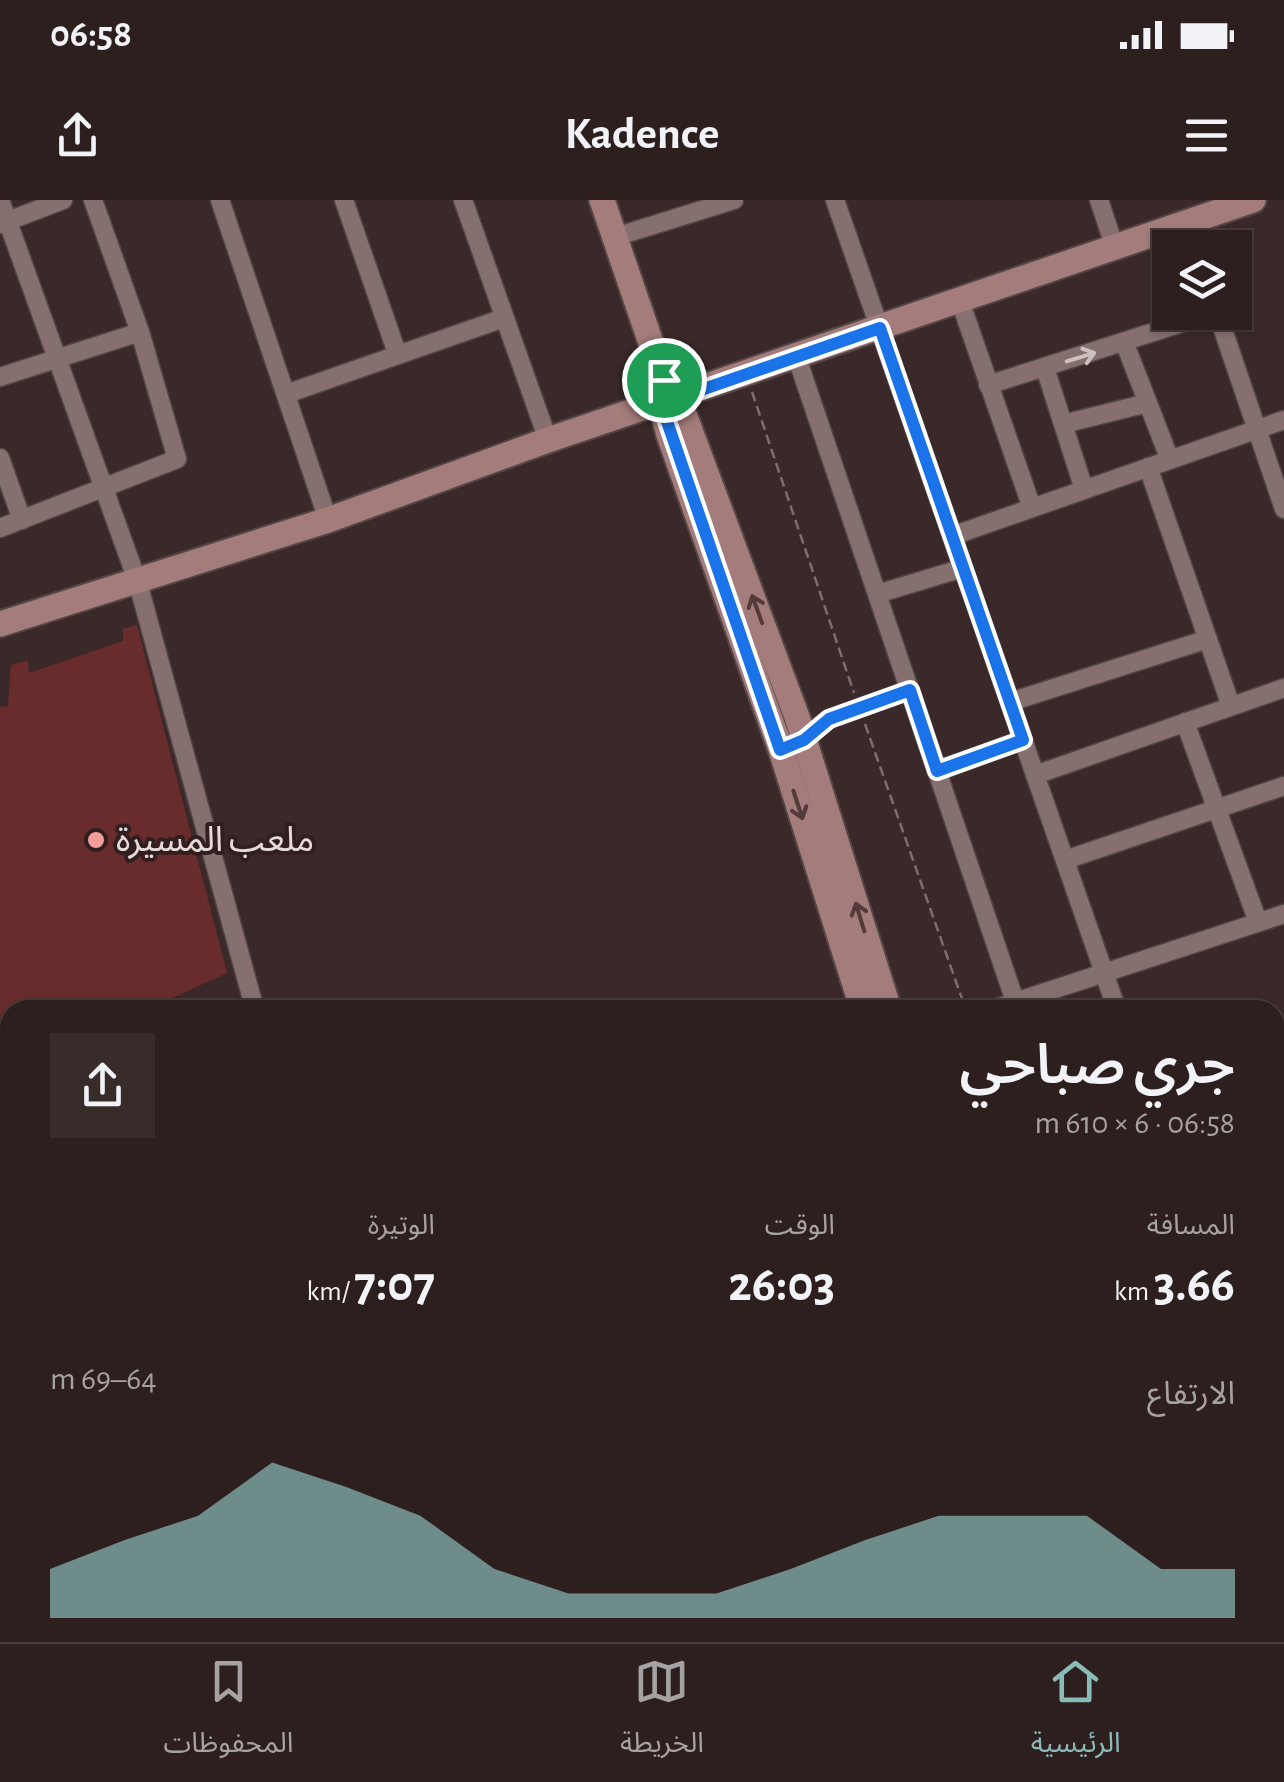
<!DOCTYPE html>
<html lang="ar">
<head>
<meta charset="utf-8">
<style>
	:root { --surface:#2c1f1e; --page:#382c2b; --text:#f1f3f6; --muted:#a6a2a4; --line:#483d3c; --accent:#8bbbb9 }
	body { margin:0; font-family:"Alegreya Sans","Noto Sans Arabic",sans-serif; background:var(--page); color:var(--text); direction:rtl; height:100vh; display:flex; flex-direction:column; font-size:38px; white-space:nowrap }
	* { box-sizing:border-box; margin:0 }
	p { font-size:32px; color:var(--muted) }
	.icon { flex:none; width:55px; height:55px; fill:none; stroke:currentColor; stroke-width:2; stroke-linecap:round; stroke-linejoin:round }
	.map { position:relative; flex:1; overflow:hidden; direction:ltr }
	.drawer { position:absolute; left:0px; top:800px; width:1285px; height:642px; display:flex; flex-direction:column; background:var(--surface); border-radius:30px 30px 0 0; box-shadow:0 2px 8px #0004,0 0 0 2px var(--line); direction:rtl }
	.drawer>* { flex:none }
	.buttons { position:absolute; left:1152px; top:30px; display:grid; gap:20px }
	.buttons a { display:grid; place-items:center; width:100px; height:100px; border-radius:0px; background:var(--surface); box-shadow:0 2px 8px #0004,0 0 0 2px var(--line); font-size:50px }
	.pin { position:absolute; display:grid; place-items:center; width:85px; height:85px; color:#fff; margin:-42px; border:5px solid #fff; border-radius:50%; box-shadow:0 2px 10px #0007 }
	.round { display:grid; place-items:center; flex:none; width:105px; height:105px; border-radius:0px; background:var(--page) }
	.headline { display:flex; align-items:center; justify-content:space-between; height:170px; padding:0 50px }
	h1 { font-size:55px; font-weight:600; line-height:75px }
	.stats { display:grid; grid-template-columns:repeat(3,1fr); gap:15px; height:170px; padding:10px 50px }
	.stats div { display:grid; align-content:center }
	.stats b { font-size:50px; font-weight:600 }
	.stats small { font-size:28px; font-weight:400 }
	.stats p { font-size:28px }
	.chart { height:280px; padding:20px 50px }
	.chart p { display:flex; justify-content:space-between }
	.chart svg { width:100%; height:180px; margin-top:10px; fill:var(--accent); opacity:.7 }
	.status { display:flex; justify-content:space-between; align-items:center; height:70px; padding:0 50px; background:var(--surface); direction:ltr }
	.status svg { height:28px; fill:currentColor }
	header { display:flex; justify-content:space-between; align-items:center; height:130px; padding:0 50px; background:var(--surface); font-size:45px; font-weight:600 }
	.menu { display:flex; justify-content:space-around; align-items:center; height:140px; border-top:2px solid var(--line); background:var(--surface); font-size:28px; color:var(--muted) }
	.menu a { display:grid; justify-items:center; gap:5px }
	.menu .active { color:var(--accent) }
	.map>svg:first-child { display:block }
	.garden { fill:#692c2d }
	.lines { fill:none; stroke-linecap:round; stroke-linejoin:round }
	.lane-casing { stroke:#544645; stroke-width:12 }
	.street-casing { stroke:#544645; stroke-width:21 }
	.secondary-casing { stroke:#544645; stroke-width:29 }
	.path { stroke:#7d6e6d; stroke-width:2.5; stroke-dasharray:10 5; stroke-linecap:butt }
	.lane { stroke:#85706f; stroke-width:9 }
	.street { stroke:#85706f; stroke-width:18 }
	.secondary { stroke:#a47c7b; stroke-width:25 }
	.wall { fill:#723032 }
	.shaded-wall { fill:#5d2729 }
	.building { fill:#85383a; stroke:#5d2729; stroke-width:2.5 }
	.oneway { stroke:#cec0bf }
	.oneway2 { stroke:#533b3a }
	.route-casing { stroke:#fff; stroke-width:20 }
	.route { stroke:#1a73e8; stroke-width:12 }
	.poi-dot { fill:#f59b9a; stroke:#301f1e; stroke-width:4 }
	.labels { text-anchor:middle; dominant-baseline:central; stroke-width:8; stroke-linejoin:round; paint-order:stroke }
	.poi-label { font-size:35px; fill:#e7dbda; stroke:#301f1e; text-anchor:start }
</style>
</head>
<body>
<div class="status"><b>06:58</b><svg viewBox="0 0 49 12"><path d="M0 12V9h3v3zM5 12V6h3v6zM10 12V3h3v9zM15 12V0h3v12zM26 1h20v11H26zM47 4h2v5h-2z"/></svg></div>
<header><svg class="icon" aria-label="menu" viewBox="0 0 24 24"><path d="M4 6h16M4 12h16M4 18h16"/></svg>Kadence<svg class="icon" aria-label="share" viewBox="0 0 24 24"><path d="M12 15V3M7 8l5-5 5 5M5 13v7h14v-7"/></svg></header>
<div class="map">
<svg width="1284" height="1442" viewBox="0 0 1284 1442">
	<rect width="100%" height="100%" fill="#3a2928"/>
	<path class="garden" d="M137,425L227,773L146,810H10V850L0,852V507L8,506L11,465L28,460L29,473L123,441V429Z
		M0,893L10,920V1064L0,1068Z"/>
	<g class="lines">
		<g class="lane-casing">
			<path id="lane" d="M800,1442L804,1432"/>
		</g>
		<g class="street-casing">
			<path id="street" d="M0,0L138,383L255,810
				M220,0L328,320
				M344,0L397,153
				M463,0L548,240
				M835,0L1117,810
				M1099,0L1115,48
				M0,24L63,0
				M1187,25L1195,48
				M615,37L734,0
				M960,101L1032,308
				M1217,112L1284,309
				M1125,144L1170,260
				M797,158L1018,810
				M1045,168L1084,289
				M0,177L140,132
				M988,185L1216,112
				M286,194L504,118
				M1063,224L1148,203
				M0,258L22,320
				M1148,267L1231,506
				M0,328L177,259L140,132L93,0
				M952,336L1284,220
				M877,394L963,368
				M1010,502L1208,439
				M1185,522L1258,722
				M795,544L829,519L909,490
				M937,571L1023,540
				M1035,575L1284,488
				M1065,660L1284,586
				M991,810L1284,714
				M1275,829L1284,826
				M1275,920L1284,917
				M1275,997L1284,994
				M1275,1012L1284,1038
				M0,1152L10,1149
				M1275,1265L1284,1291
				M1275,1359L1284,1356
				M315,1442L317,1432
				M372,1442L394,1432
				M716,1442L718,1432"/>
		</g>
		<g class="secondary-casing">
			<path id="secondary" d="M602,0L664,181L678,198L797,517L889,810
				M663,191L661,204L669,235L781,550L863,810
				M0,424L328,320L548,240L1253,0
				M1075,1432L1078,1442
				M1099,1432L1103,1442"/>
		</g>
		<path class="path" d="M752,192L854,493
			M865,524L966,810"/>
		<use href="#lane" class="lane"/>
		<use href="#street" class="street"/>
		<use href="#secondary" class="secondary"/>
	</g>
	<path class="wall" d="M279,1432V1442H253L250,1434Z
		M466,1432L470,1442H407Z"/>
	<path class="shaded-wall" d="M49,1432H59L56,1442H46Z
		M275,1432H279V1442H270L269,1438Z"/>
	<path class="building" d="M0,1347L10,1350V1432H49L46,1442H0Z
		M250,1432H275L269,1438L258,1437Z
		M426,1432H466L467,1434L451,1442H407Z
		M500,1432H520L525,1442H504Z
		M810,1432H917L921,1442H813Z"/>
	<defs><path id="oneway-shaft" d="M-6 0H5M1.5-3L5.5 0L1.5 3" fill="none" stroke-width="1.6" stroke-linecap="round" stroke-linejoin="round" transform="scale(2.5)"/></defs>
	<use class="oneway" href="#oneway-shaft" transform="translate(1081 157) rotate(-17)"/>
	<g class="oneway2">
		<use href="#oneway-shaft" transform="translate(757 409) rotate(-110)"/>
		<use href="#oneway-shaft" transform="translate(798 605) rotate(72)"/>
		<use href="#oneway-shaft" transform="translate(860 717) rotate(-107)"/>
	</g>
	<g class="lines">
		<g class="route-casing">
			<path id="route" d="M880,128L1023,540L937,571L910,490L829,519L804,540L780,550L661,204L664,180L678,198Z"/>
		</g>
		<use href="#route" class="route"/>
	</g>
	<circle class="poi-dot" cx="96" cy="640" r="10"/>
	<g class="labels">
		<g class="poi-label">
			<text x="116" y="640">ملعب المسيرة</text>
		</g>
	</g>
</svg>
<div class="buttons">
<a><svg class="icon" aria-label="layers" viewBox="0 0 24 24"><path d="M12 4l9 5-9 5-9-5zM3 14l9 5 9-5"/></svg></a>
</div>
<div class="pin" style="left:664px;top:180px;background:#1e9e55"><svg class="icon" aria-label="arrive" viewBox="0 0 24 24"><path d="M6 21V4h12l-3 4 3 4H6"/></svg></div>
<section class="drawer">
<div class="headline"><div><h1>جري صباحي</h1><p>06:58 · 6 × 610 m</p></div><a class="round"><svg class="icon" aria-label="share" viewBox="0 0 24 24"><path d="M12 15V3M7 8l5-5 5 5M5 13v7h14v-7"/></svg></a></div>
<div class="stats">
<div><p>المسافة</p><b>3.66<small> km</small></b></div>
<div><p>الوقت</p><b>26:03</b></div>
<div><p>الوتيرة</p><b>7:07<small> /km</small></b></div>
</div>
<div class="chart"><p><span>الارتفاع</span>64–69 m</p>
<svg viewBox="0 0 160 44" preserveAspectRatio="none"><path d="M0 44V32L10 25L20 19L30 6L40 12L50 19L60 32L70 38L80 38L90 38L100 32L110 25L120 19L130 19L140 19L150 32L160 32V44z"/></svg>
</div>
</section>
</div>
<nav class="menu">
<a class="active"><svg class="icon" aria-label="home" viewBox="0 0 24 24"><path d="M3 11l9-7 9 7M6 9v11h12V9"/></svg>الرئيسية</a>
<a><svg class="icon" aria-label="map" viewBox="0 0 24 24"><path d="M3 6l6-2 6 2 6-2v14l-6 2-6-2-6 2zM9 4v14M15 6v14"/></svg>الخريطة</a>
<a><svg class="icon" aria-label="saved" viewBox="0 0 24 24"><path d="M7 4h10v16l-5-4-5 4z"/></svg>المحفوظات</a>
</nav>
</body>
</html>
